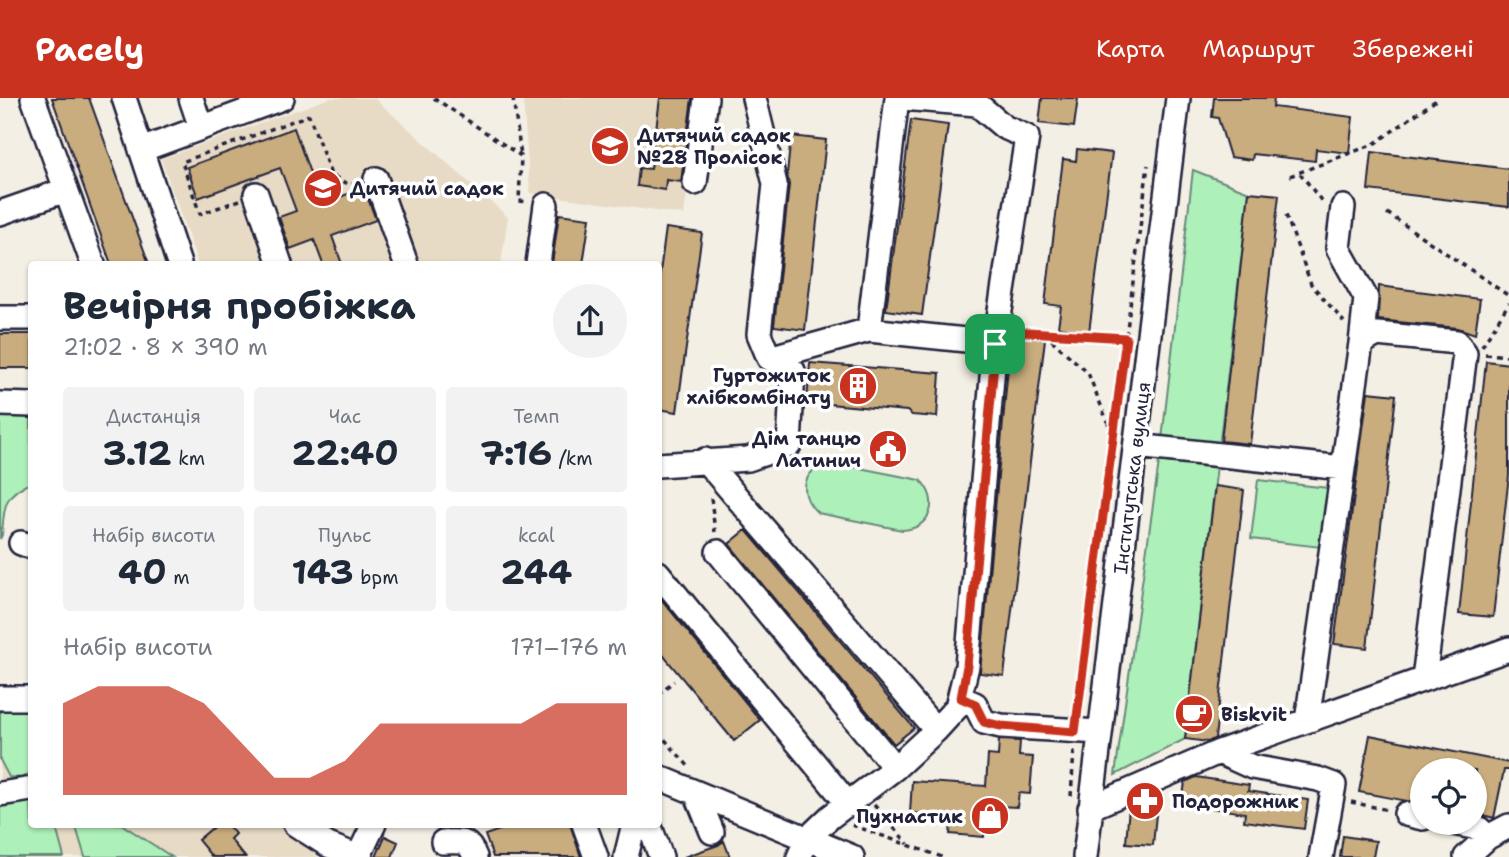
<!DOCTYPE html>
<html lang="uk">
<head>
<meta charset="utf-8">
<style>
	:root { --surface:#fff; --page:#f2f2f3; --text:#1f2937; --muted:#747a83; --accent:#c8321e }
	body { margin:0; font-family:"Shantell Sans",sans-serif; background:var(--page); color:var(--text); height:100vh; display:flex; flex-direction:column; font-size:26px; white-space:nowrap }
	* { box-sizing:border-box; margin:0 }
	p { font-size:23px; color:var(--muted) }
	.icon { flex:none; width:38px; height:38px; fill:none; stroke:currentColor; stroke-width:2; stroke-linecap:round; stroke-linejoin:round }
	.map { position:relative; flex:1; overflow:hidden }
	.panel { position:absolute; left:28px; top:163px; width:634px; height:567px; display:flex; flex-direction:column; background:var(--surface); border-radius:7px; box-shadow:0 2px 5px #0004 }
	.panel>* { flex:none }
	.tools { position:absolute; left:1410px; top:660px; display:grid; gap:14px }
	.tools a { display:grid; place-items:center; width:77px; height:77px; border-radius:50%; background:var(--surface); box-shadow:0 2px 5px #0004; font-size:35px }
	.pin { position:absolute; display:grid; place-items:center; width:60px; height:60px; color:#fff; margin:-30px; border-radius:14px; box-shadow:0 4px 10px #0006 }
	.round { display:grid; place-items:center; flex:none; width:74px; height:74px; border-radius:37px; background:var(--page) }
	.overview { display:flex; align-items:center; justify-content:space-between; height:119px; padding:0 35px }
	h1 { font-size:38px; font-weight:700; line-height:52px }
	.figures { display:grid; grid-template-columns:repeat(3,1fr); gap:10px; height:119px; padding:7px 35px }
	.figures div { display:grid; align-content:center; border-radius:7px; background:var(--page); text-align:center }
	.figures b { font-size:35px; font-weight:700 }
	.figures small { font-size:19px; font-weight:400 }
	.figures p { font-size:19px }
	.chart { height:196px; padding:14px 35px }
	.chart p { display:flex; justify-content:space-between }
	.chart svg { width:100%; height:126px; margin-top:7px; fill:var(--accent); opacity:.7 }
	header { display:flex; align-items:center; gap:42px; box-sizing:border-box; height:98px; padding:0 35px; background:var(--accent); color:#fff }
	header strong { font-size:33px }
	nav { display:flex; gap:38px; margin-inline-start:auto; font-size:24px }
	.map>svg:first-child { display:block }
	.built { fill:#e7dbc6 }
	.green { fill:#aef0ba; stroke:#68897a; stroke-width:2 }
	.building { fill:#c9ad7e; stroke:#22223b; stroke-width:2 }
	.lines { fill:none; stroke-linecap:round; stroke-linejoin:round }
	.minor-casing { stroke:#22223b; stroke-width:28 }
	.path { stroke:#22223b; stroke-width:3.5; stroke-dasharray:5 5; stroke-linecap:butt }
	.minor { stroke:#fff; stroke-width:23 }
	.route-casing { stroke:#fff; stroke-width:14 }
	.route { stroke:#c8321e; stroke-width:9 }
	.labels { text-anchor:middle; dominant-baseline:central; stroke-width:7; stroke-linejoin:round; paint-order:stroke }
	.poi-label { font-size:19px; font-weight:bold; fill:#22223b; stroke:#fff; text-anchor:start }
	.street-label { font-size:19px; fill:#22223b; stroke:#fff }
</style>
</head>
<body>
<header>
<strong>Pacely</strong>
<nav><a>Карта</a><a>Маршрут</a><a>Збережені</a></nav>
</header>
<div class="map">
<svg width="1509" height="759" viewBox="0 0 1509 759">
	<rect width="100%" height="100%" fill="#f4efe5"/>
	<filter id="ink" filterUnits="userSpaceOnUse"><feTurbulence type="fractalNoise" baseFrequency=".0143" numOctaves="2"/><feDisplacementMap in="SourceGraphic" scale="14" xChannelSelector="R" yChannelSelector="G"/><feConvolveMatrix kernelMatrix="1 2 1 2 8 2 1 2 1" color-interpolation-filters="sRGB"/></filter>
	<g filter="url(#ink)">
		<path class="built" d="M330,0H374L508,119L501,166H198L161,61Z
			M523,0H700L684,117L530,95Z
			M0,606H31L32,726H285L318,759H0Z"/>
		<path class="green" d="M1193,72L1249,94L1185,641L1115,677L1161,350Z
			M0,311L31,313V385C3,395 4,410 2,437L0,441Z
			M834,365L920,382C941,402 931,431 902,432L818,415C795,395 804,367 834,365Z
			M1258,382L1328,390L1321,449L1251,441Z
			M0,607L31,608V674L22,680L9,679L0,662Z
			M31,699L32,726H55L64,759H0V703Z
			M75,726H121L172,759H85Z"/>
		<path class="building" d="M52,0H89L149,166H111Z
			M660,0H692L681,84L666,82L665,92L637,88L639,70L651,71Z
			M1042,0H1078L1074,29L1039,25Z
			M1214,0H1274L1273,9L1353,19L1349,55L1316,51L1315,63L1253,56L1252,62L1230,59L1218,20L1212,19Z
			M911,22L948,27L922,217L886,212Z
			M294,30L321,106L364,90L376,122L332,138L342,166H323L314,142L290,151L279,119L296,113L280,70L198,100L187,69Z
			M791,38L826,42L805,232L774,228L789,87L787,76Z
			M1077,51L1112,55L1089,234L1058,229L1061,208L1045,206L1063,61L1076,63Z
			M1372,54L1509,71V109L1368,92Z
			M1249,94L1279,97L1250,346L1221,343Z
			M559,116L590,120L583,166H552Z
			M666,130L702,135L677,314L658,311V189Z
			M1379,188L1480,201L1475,236L1458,230L1378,222Z
			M0,236H32V270H0Z
			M1011,236L1045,241L1004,578L980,575Z
			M1486,263L1509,266V377L1493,519L1459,516Z
			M810,265L940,275L937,319L912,317L907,313L807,304Z
			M1368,294L1396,297L1367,550L1334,546Z
			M1215,388L1244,392L1215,640L1208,644L1185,641Z
			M746,432L914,630L894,646L729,446Z
			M658,497L760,622L734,643L658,551Z
			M1370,637L1509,665V672H1504L1494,720L1475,715V672H1423V706L1359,694Z
			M999,642L1020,643L1019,658L1033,659L1030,696L1019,695L1017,709L996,708L995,723L985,722L984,739L950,736L951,726L923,725L924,716L910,715L912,683L986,688L988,657L998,658Z
			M1196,679L1249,687L1248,693L1308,702L1304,731L1244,723L1245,715L1182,706L1185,684Z
			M1138,705L1157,706L1153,747L1126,745L1129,708Z
			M217,726H227L235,736L230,741L245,759H212L198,742Z
			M517,726H570L581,759H493L485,737Z
			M385,738L398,744L392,759H376Z
			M1343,738L1376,743L1373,759H1340Z
			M724,743L730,759H684L718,747Z"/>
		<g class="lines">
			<g class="minor-casing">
				<path id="minor" d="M33,0L93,166
					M124,0L179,166
					M191,0L201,30
					M897,0L869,232L995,245
					M141,52L282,0
					M376,81L406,166
					M695,85L706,0
					M256,96L280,166
					M1343,109L1338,150L1366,200L1361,245
					M0,115L66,92
					M538,166L546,107
					M0,220H32
					M769,260L869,232
					M0,306L32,307
					M1136,348L1343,370
					M705,362L936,632
					M658,367L748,361L789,347L793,273L769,260L759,236L775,86L754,0
					M21,445L32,449
					M718,454L895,670
					M658,475L849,707
					M0,600H32
					M961,600L975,606L984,624L1001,628L1099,634
					M1307,623L1361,245L1377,236L1457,244L1465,255L1424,581
					M1219,654L1252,669L1318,681L1334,687L1321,759
					M658,679L852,759
					M696,695L712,734
					M0,696L32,691
					M1090,710L1219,654L1509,551
					M1406,716L1423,720
					M1448,724L1478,730L1488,739L1466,759
					M295,726L328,747L351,756L361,753L374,726
					M584,726L596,759
					M649,726L661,759
					M1488,739L1509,728
					M443,744C461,744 468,740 475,759
					M626,759L634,726
					M799,759L808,740L830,719L895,670L936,632L957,609L967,568L995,245L1027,39L1004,29L977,6L902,0
					M1085,759L1178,0"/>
			</g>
			<path class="path" d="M434,0L521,58L519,103L529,104
				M513,0L521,58
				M1300,75L1323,105
				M1290,78L1374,46L1439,0
				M240,102L200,116L182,64L309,17L331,77L350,87L357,85
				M1387,115L1509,198
				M1286,117L1311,186L1344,224
				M1017,233L1126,240
				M1044,235L1088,275L1112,335
				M1482,248L1509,205
				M1485,256L1509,258
				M711,400L715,434
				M658,596L674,583
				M1078,614L1148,67
				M658,634L690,670
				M1071,698L1074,653
				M1351,704L1388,712
				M874,707L908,746
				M852,727L942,759"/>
			<use href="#minor" class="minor"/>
		</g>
	</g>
	<g class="lines" filter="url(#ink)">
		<g class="route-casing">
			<path id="route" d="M997,232L1126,240L1075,634L1001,628L984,624L975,606L961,600L967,568Z"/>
		</g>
		<use href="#route" class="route"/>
	</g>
	<defs>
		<g id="school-disc" transform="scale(2.0125)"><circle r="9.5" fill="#c8321e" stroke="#fff"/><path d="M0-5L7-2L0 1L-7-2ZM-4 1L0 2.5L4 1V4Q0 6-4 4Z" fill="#fff"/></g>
		<g id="building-disc" transform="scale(2.0125)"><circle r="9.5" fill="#c8321e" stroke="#fff"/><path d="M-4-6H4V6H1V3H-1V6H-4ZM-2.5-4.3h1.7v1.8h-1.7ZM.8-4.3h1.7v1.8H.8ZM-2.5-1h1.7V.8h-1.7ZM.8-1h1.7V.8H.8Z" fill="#fff"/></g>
		<g id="civic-disc" transform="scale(2.0125)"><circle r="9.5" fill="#c8321e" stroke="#fff"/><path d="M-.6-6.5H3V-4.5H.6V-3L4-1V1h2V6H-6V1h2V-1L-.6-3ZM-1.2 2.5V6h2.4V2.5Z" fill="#fff"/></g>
		<g id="cafe-disc" transform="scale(2.0125)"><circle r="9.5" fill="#c8321e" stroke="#fff"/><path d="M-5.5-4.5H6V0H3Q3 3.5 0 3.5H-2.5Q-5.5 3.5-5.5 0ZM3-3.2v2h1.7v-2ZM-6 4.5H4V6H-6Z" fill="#fff"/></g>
		<g id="pharmacy-disc" transform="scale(2.0125)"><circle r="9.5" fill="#c8321e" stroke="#fff"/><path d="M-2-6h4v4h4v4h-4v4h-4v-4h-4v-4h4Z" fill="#fff"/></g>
		<g id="shop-disc" transform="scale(2.0125)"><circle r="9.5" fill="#c8321e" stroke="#fff"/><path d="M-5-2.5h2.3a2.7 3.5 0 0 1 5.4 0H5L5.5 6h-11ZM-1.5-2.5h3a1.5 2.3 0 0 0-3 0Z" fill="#fff"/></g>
	</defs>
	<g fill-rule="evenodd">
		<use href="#school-disc" x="610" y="48"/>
		<use href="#school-disc" x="323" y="90"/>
		<use href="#building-disc" x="858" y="288"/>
		<use href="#civic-disc" x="888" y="351"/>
		<use href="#cafe-disc" x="1194" y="616"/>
		<use href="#pharmacy-disc" x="1145" y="703"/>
		<use href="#shop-disc" x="990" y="718"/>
	</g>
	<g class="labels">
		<g class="poi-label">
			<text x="637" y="37">Дитячий садок<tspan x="637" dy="22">№28 Пролісок</tspan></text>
			<text x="350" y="90">Дитячий садок</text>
			<text x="831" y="277" text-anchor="end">Гуртожиток<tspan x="831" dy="22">хлібкомбінату</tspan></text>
			<text x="861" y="340" text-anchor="end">Дім танцю<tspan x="861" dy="22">Латинич</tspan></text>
			<text x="1221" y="616">Biskvit</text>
			<text x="1172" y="703">Подорожник</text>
			<text x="963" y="718" text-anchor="end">Пухнастик</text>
		</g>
		<g class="street-label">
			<text transform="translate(1132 380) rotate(-83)">Інститутська вулиця</text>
		</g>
	</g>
</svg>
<div class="tools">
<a><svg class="icon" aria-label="locate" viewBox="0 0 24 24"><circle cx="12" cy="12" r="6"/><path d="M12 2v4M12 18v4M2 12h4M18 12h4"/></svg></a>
</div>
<div class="pin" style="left:995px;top:246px;background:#1e9e55"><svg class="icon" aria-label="arrive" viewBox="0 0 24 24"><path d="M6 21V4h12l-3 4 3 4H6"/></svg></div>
<section class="panel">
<div class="overview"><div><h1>Вечірня пробіжка</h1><p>21:02 · 8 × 390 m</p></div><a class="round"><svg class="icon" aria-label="share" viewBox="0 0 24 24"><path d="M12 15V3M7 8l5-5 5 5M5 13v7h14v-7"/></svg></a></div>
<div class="figures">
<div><p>Дистанція</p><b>3.12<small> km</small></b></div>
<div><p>Час</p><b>22:40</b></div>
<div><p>Темп</p><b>7:16<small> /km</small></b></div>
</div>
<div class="figures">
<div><p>Набір висоти</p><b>40<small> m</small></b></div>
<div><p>Пульс</p><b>143<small> bpm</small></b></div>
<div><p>kcal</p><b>244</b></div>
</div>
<div class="chart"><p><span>Набір висоти</span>171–176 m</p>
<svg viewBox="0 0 160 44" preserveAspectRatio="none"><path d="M0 44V12L10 6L20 6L30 6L40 12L50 25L60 38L70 38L80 32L90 19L100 19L110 19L120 19L130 19L140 12L150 12L160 12V44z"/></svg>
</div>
</section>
</div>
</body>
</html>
